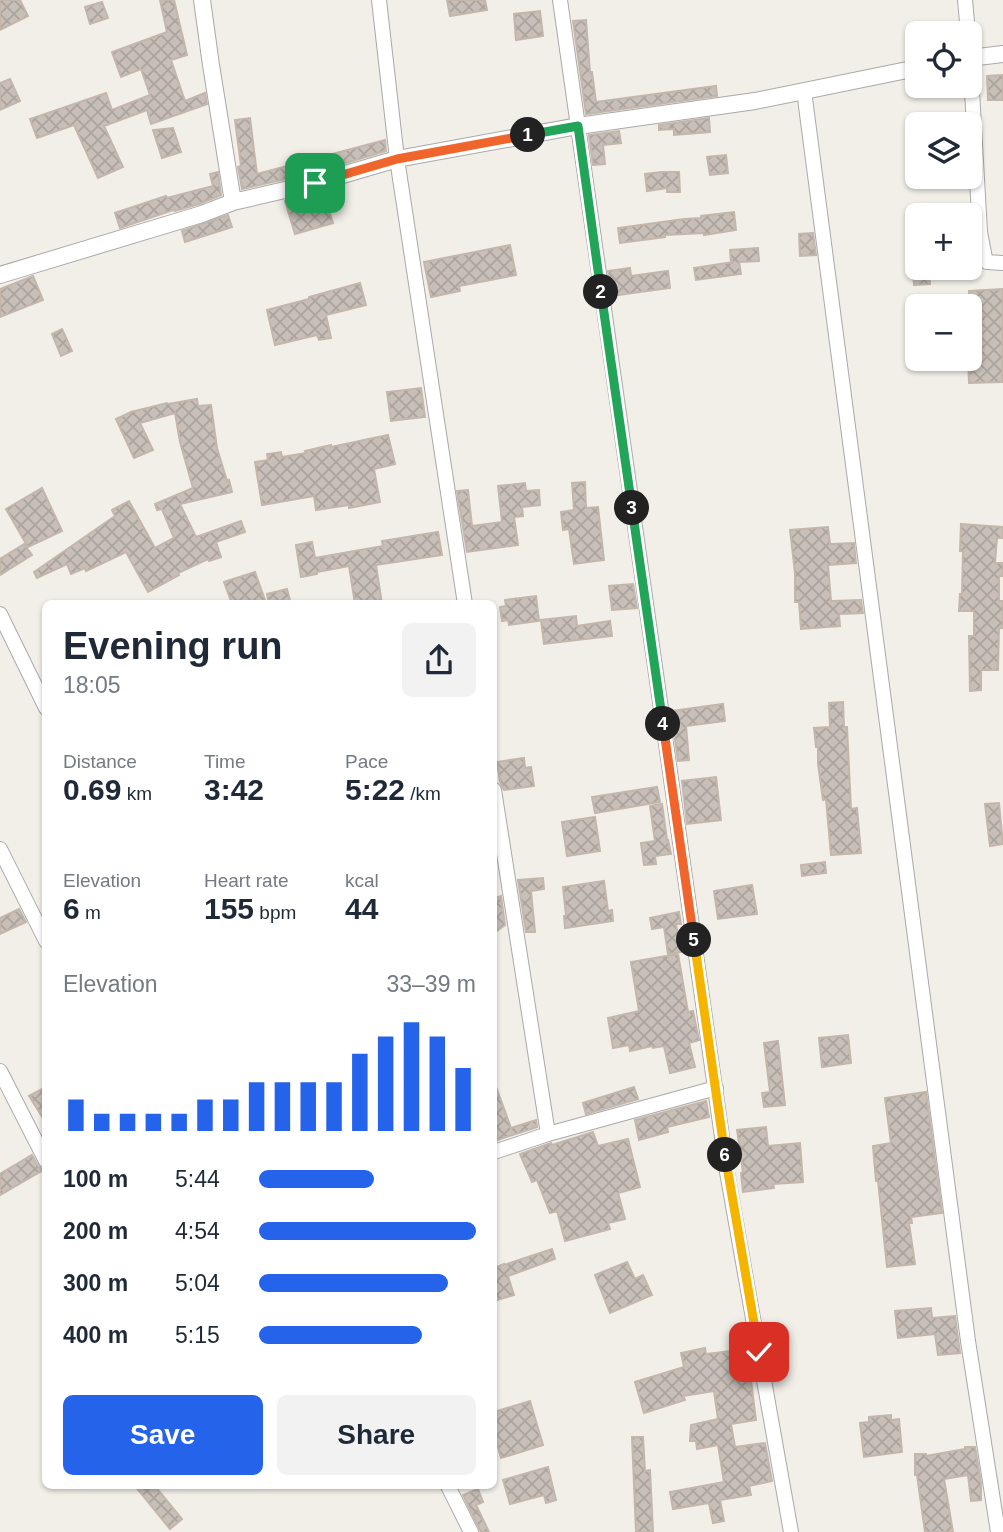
<!DOCTYPE html>
<html lang="en">
<head>
<meta charset="utf-8">
<style>
	:root { --surface:#fff; --page:#f2f2f3; --text:#1f2937; --muted:#747a83; --accent:#2563eb }
	body { margin:0; font-family:Helvetica,sans-serif; background:var(--page); color:var(--text); height:100vh; display:flex; flex-direction:column; font-size:26px; white-space:nowrap }
	* { box-sizing:border-box; margin:0 }
	p { font-size:23px; color:var(--muted) }
	.icon { flex:none; width:38px; height:38px; fill:none; stroke:currentColor; stroke-width:2; stroke-linecap:round; stroke-linejoin:round }
	.map { position:relative; flex:1; overflow:hidden }
	.drawer { position:absolute; left:42px; top:600px; width:455px; height:889px; display:flex; flex-direction:column; background:var(--surface); border-radius:10px; box-shadow:0 2px 5px #0004 }
	.drawer>* { flex:none }
	.buttons { position:absolute; left:905px; top:21px; display:grid; gap:14px }
	.buttons a { display:grid; place-items:center; width:77px; height:77px; border-radius:10px; background:var(--surface); box-shadow:0 2px 5px #0004; font-size:35px }
	.pin { position:absolute; display:grid; place-items:center; width:60px; height:60px; color:#fff; margin:-30px; border-radius:14px; box-shadow:0 4px 10px #0006 }
	.km { position:absolute; width:35px; height:35px; margin:-18px; border-radius:50%; background:#222; color:#fff; font-size:19px; line-height:35px; text-align:center }
	.round { display:grid; place-items:center; flex:none; width:74px; height:74px; border-radius:10px; background:var(--page) }
	.headline { display:flex; align-items:center; justify-content:space-between; height:119px; padding:0 21px }
	h1 { font-size:38px; font-weight:700; line-height:52px }
	.stats { display:grid; grid-template-columns:repeat(3,1fr); gap:10px; height:119px; padding:7px 21px }
	.stats div { display:grid; align-content:center }
	.stats b { font-size:30px; font-weight:700 }
	.stats small { font-size:19px; font-weight:400 }
	.stats p { font-size:19px }
	.chart { height:196px; padding:14px 21px }
	.chart p { display:flex; justify-content:space-between }
	.chart svg { width:100%; height:126px; margin-top:7px; stroke:var(--accent); stroke-width:6 }
	.cta { display:flex; gap:14px; margin-top:auto; padding:14px 21px }
	.cta a { flex:1; height:80px; border-radius:10px; background:var(--accent); color:#fff; font-size:28px; font-weight:700; line-height:80px; text-align:center }
	.cta a+a { background:var(--page); color:var(--text) }
	ul { padding:0 21px; list-style:none; font-size:23px }
	li { display:grid; grid-template-columns:112px 84px 1fr; align-items:center; height:52px }
	li i { height:18px; border-radius:9px; background:var(--accent) }
	.map>svg:first-child { display:block }
	.building { fill:url(#building-cross-hatch); stroke:#c4b6ab; stroke-width:2 }
	.lines { fill:none; stroke-linecap:round; stroke-linejoin:round }
	.minor-casing { stroke:#a9a9a9; stroke-width:16 }
	.tertiary-casing { stroke:#a9a9a9; stroke-width:18 }
	.minor { stroke:#fff; stroke-width:14 }
	.tertiary { stroke:#fff; stroke-width:16 }
	.split-1-casing { stroke:#fff; stroke-width:14 }
	.split-2-casing { stroke:#fff; stroke-width:14 }
	.split-3-casing { stroke:#fff; stroke-width:14 }
	.split-4-casing { stroke:#fff; stroke-width:14 }
	.split-5-casing { stroke:#fff; stroke-width:14 }
	.split-6-casing { stroke:#fff; stroke-width:14 }
	.split-7-casing { stroke:#fff; stroke-width:14 }
	.split-1 { stroke:#f0652b; stroke-width:9 }
	.split-2 { stroke:#22a559; stroke-width:9 }
	.split-3 { stroke:#22a559; stroke-width:9 }
	.split-4 { stroke:#22a559; stroke-width:9 }
	.split-5 { stroke:#f0652b; stroke-width:9 }
	.split-6 { stroke:#f5b400; stroke-width:9 }
	.split-7 { stroke:#f5b400; stroke-width:9 }
</style>
</head>
<body>
<div class="map">
<svg width="1003" height="1532" viewBox="0 0 1003 1532">
	<defs>
		<pattern id="building-cross-hatch" width="8" height="8" patternUnits="userSpaceOnUse" patternTransform="scale(1.75)"><rect width="8" height="8" fill="#c7bfb8"/><path d="M0 0l8 8M0 8l8-8" fill="none" stroke="#aba49e"/></pattern>
	</defs>
	<rect width="100%" height="100%" fill="#f2efe9"/>
	<path class="building" d="M0,0H20L28,16L0,30Z
		M160,0H174L187,55L171,60L185,101L205,93L207,104L151,124L147,110L104,126L123,167L98,178L74,125L37,138L30,119L106,93L112,110L150,95L141,69L121,77L112,52L167,32Z
		M447,0H485L487,10L450,16Z
		M102,2L108,18L90,24L85,7Z
		M540,11L543,36L516,40L514,14Z
		M586,20L590,72H592L596,102L716,86L717,96L586,114L573,21Z
		M1003,75V100H988L987,76Z
		M10,79L20,101L0,110V83Z
		M250,118L257,174L385,140L386,151L312,173L242,189L238,167L241,166L235,120Z
		M709,118L710,132L674,135V129L659,130V125Z
		M173,128L181,152L162,158L153,130Z
		M619,131L621,143L603,145L605,164L593,165L589,135Z
		M726,155L728,173L710,175L707,157Z
		M218,172L221,195L199,204L175,211L173,210L120,228L115,213L166,196L167,198L213,186L210,174Z
		M662,172H679L680,192H667V188L647,191L645,174Z
		M307,196L309,206L326,201L333,223L295,234L285,201Z
		M734,212L736,230L704,235V233L665,235V237L620,243L618,228L684,219L701,218V216Z
		M228,215L232,227L185,242L182,231Z
		M813,233L816,255L800,256L799,234Z
		M510,245L516,275L459,286L460,291L431,297L424,262Z
		M758,248L759,261L739,262L741,274L696,280L694,268L733,262L731,263L730,250Z
		M630,268L631,276L668,271L670,288L612,296L608,271Z
		M913,268H929L930,284L914,285Z
		M33,276L43,300L0,317V289Z
		M360,283L366,305L326,315L331,338L319,340L317,335L275,345L267,310L309,299V297Z
		M1003,289L1002,382L969,383L968,359H970V342L971,341L969,291Z
		M62,329L72,351L61,356L52,334Z
		M421,388L425,417L391,421L387,392Z
		M197,399L198,406L211,405L217,448L227,481L229,480L232,492L180,504L196,537L241,521L245,532L216,542L221,557L209,561L208,559L178,573L179,575L148,592L126,552L86,571L85,568L71,574L67,564L37,578L34,572L115,516L112,510L129,501L155,548L174,538L162,509L157,510L155,504L193,488L180,442L175,413L140,423L153,450L134,458L116,419L131,412L167,403L168,404Z
		M388,435L395,464L374,469L380,502L349,508V505L316,510L314,496L262,505L255,462L268,460L267,454L281,452L282,457L306,453L305,451L331,445V447Z
		M585,482L586,508L598,507L604,560L574,564L569,529L563,530L561,512L574,510L572,483Z
		M525,483L526,491L539,490L540,505L522,507L523,516L514,517L518,545L467,552L457,491L468,490L472,526L502,522L498,486Z
		M42,488L62,531L28,547L6,509Z
		M961,524L1003,527V538H997L995,563H1003V576H999V601H1003V628H999L998,670H981V690L970,691L969,636H974V611H959L960,594H962L963,551H960Z
		M828,527L830,544L854,543L856,563L828,565L831,601L861,600L863,613L839,614L840,626L801,629L799,602H795V573L790,530Z
		M438,532L442,555L376,565L382,604H355L349,566L317,572V574L301,577L296,545L312,542L315,558L383,546L382,541Z
		M24,544L32,555L0,575V559Z
		M255,572L265,600L253,604H232L224,582Z
		M633,584L637,608L612,610L609,586Z
		M287,589L291,604H269L267,594Z
		M536,596L539,621L509,625L508,620L502,621L500,607L506,606L505,600Z
		M576,616L577,626L610,621L612,636L544,644L541,620Z
		M843,702L844,727H847L851,809L857,808L861,853L831,855L826,799L823,800L818,764V747H816L814,728L830,727L829,703Z
		M723,704L725,721L686,726L689,760L678,761L671,711Z
		M524,758L525,768L531,767L534,786L504,790L500,782L497,762Z
		M716,777L721,820L687,824L682,781Z
		M657,787L660,802L595,813L592,797Z
		M999,803L1003,844L990,846L985,804Z
		M662,804L667,840H668L671,854L655,856L656,864L644,865L641,843L655,841L650,806Z
		M595,817L600,851L567,856L562,822Z
		M825,862L826,873L802,876L801,865Z
		M543,878L544,889L531,891L535,932H526L518,880Z
		M604,881L608,911L612,910L613,921L565,928L564,916H566L563,887Z
		M752,885L757,914L718,919L714,891Z
		M501,896L505,925L494,933V899Z
		M19,909L26,922L0,934V918Z
		M679,912L681,924H676L681,952L668,954L664,927L652,929L650,918Z
		M678,954L688,1012L693,1011L699,1040L689,1043L695,1067L670,1073L664,1046L653,1048L652,1046L630,1051L629,1045L613,1048L608,1018L639,1011L631,962Z
		M848,1035L851,1063L822,1067L819,1038Z
		M778,1041L785,1105L764,1107L762,1093L770,1092L764,1043Z
		M495,1084L511,1128L536,1120L537,1127L494,1141V1085Z
		M46,1087V1123L29,1096Z
		M634,1087L638,1099L586,1114L583,1103Z
		M926,1092L942,1213L911,1217L912,1223H909L915,1264L887,1267L878,1181H876L873,1146L891,1143L885,1098Z
		M706,1101L709,1117L667,1127L668,1132L639,1140L635,1120Z
		M766,1127L768,1146L800,1143L803,1182L773,1184L774,1188L743,1192L741,1173L743,1172L737,1130Z
		M593,1132L598,1146L628,1139L640,1187L618,1193L625,1219L608,1223L610,1229L565,1241L557,1211L550,1213L537,1180L532,1182L520,1154L551,1143L552,1145Z
		M32,1155L38,1166L43,1170L0,1195V1174Z
		M552,1249L555,1259L508,1276L514,1295L494,1301V1268L504,1264V1265Z
		M627,1262L635,1279L643,1275L652,1295L610,1313L595,1275Z
		M931,1308L932,1318L955,1316L960,1353L938,1355L935,1334L898,1338L895,1311Z
		M705,1348L706,1354L747,1349L756,1420L731,1424L735,1447L765,1443L772,1481L749,1486L751,1495L720,1500L724,1521L713,1523L709,1503L673,1509L670,1492L724,1482L718,1445L697,1449L696,1441H690L691,1425L718,1419L714,1391L683,1396L685,1400L644,1413L635,1382L684,1367L681,1353Z
		M530,1401L543,1445L501,1458L497,1444L494,1445V1412Z
		M891,1415V1420L899,1419L902,1452L864,1457L860,1423L869,1422V1417Z
		M632,1437H643L645,1471L650,1470L653,1532H636Z
		M965,1447H975L981,1483V1500L971,1501L968,1475L944,1479L953,1532H925L917,1475H915V1454H926V1456L965,1449Z
		M548,1467L556,1500L546,1503L544,1495L510,1504L503,1480Z
		M135,1486H155L182,1519L170,1529Z
		M478,1489L483,1502L476,1505L489,1532H481L463,1495Z"/>
	<g class="lines">
		<g class="minor-casing">
			<path id="minor" d="M379,0L397,159L465,604
				M560,0L727,1172L791,1532
				M965,0L968,33
				M970,56L980,232L985,258L987,262L1003,263
				M804,91L968,1341L998,1532
				M0,614L46,708
				M494,790L548,1134
				M0,849L46,941
				M0,1071L46,1161
				M494,1152L548,1134L716,1088
				M448,1486L471,1532"/>
		</g>
		<g class="tertiary-casing">
			<path id="tertiary" d="M202,0L211,65L233,202
				M970,58L1003,54
				M0,275L202,214L233,202L315,183L397,159L578,126L755,101L917,68"/>
		</g>
		<use href="#minor" class="minor"/>
		<use href="#tertiary" class="tertiary"/>
	</g>
	<g class="lines">
		<g class="split-1-casing">
			<path id="split-1" d="M315,183L397,159L528,135"/>
		</g>
		<g class="split-2-casing">
			<path id="split-2" d="M528,135L578,126L601,292"/>
		</g>
		<g class="split-3-casing">
			<path id="split-3" d="M601,292L632,508"/>
		</g>
		<g class="split-4-casing">
			<path id="split-4" d="M632,508L663,724"/>
		</g>
		<g class="split-5-casing">
			<path id="split-5" d="M663,724L694,940"/>
		</g>
		<g class="split-6-casing">
			<path id="split-6" d="M694,940L725,1155"/>
		</g>
		<g class="split-7-casing">
			<path id="split-7" d="M725,1155L759,1352"/>
		</g>
		<use href="#split-1" class="split-1"/>
		<use href="#split-2" class="split-2"/>
		<use href="#split-3" class="split-3"/>
		<use href="#split-4" class="split-4"/>
		<use href="#split-5" class="split-5"/>
		<use href="#split-6" class="split-6"/>
		<use href="#split-7" class="split-7"/>
	</g>
</svg>
<div class="buttons">
<a><svg class="icon" aria-label="locate" viewBox="0 0 24 24"><circle cx="12" cy="12" r="6"/><path d="M12 2v4M12 18v4M2 12h4M18 12h4"/></svg></a>
<a><svg class="icon" aria-label="layers" viewBox="0 0 24 24"><path d="M12 4l9 5-9 5-9-5zM3 14l9 5 9-5"/></svg></a>
<a>+</a>
<a>−</a>
</div>
<div class="pin" style="left:315px;top:183px;background:#1e9e55"><svg class="icon" aria-label="arrive" viewBox="0 0 24 24"><path d="M6 21V4h12l-3 4 3 4H6"/></svg></div>
<div class="pin" style="left:759px;top:1352px;background:#d93025"><svg class="icon" aria-label="check" viewBox="0 0 24 24"><path d="M5 12l5 5 9-10"/></svg></div>
<b class="km" style="left:528px;top:135px">1</b>
<b class="km" style="left:601px;top:292px">2</b>
<b class="km" style="left:632px;top:508px">3</b>
<b class="km" style="left:663px;top:724px">4</b>
<b class="km" style="left:694px;top:940px">5</b>
<b class="km" style="left:725px;top:1155px">6</b>
<section class="drawer">
<div class="headline"><div><h1>Evening run</h1><p>18:05</p></div><a class="round"><svg class="icon" aria-label="share" viewBox="0 0 24 24"><path d="M12 15V3M7 8l5-5 5 5M5 13v7h14v-7"/></svg></a></div>
<div class="stats">
<div><p>Distance</p><b>0.69<small> km</small></b></div>
<div><p>Time</p><b>3:42</b></div>
<div><p>Pace</p><b>5:22<small> /km</small></b></div>
</div>
<div class="stats">
<div><p>Elevation</p><b>6<small> m</small></b></div>
<div><p>Heart rate</p><b>155<small> bpm</small></b></div>
<div><p>kcal</p><b>44</b></div>
</div>
<div class="chart"><p><span>Elevation</span>33–39 m</p>
<svg viewBox="0 0 160 44" preserveAspectRatio="none"><path d="M5 44V33M15 44V38M25 44V38M35 44V38M45 44V38M55 44V33M65 44V33M75 44V27M85 44V27M95 44V27M105 44V27M115 44V17M125 44V11M135 44V6M145 44V11M155 44V22"/></svg>
</div>
<ul>
<li><b>100 m</b>5:44<i style="width:53%"></i></li>
<li><b>200 m</b>4:54<i style="width:100%"></i></li>
<li><b>300 m</b>5:04<i style="width:87%"></i></li>
<li><b>400 m</b>5:15<i style="width:75%"></i></li>
</ul>
<div class="cta"><a>Save</a><a>Share</a></div>
</section>
</div>
</body>
</html>
